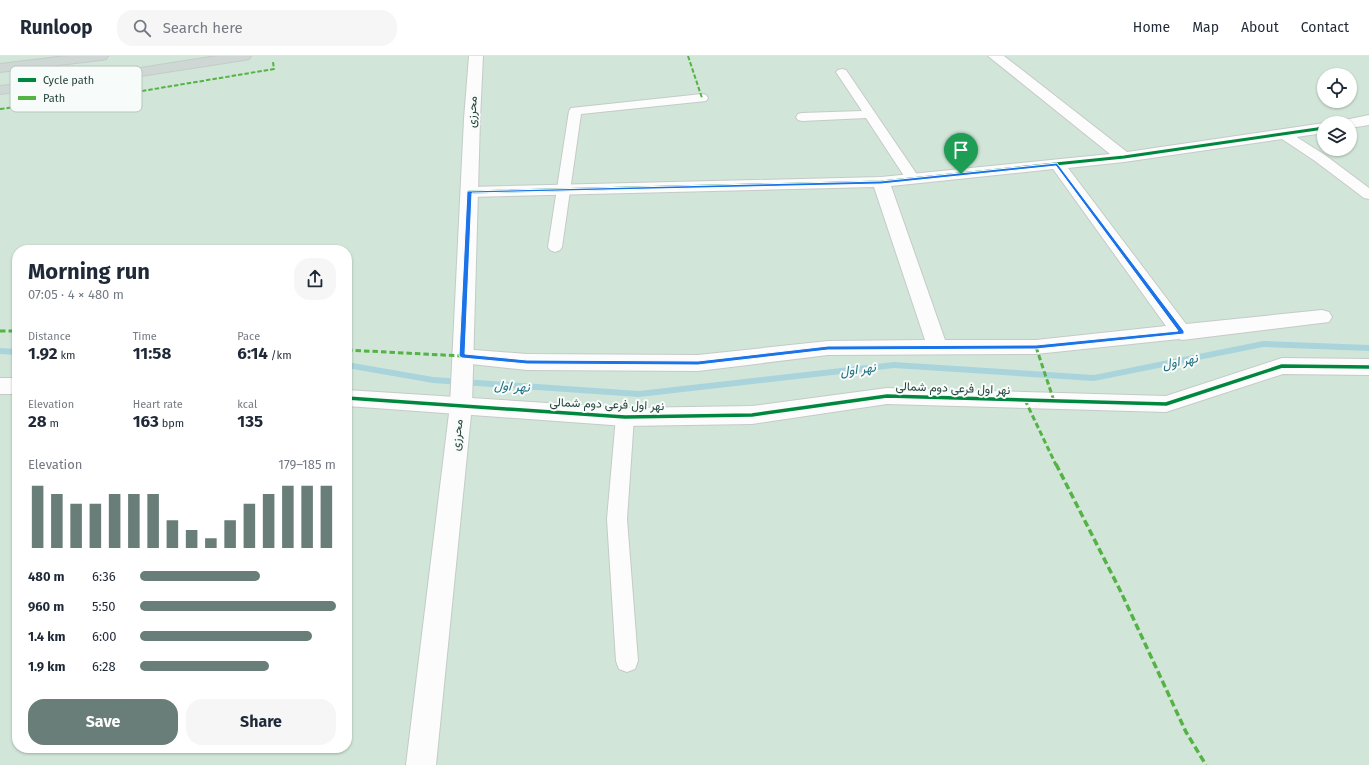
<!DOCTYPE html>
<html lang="en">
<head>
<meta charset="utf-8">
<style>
	:root { --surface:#fff; --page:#f6f6f7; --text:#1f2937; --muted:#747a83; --line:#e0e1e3; --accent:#697e78 }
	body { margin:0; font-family:"Fira Sans",Vazirmatn,sans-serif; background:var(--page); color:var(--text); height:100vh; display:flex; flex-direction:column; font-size:15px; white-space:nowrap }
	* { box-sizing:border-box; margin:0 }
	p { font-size:13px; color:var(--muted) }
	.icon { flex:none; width:22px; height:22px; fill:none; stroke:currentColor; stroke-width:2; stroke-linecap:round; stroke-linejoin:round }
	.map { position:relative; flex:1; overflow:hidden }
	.sheet { position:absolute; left:12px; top:189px; width:340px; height:508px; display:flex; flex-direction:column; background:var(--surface); border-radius:16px; box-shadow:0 1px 3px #0004 }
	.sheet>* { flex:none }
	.controls { position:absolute; left:1317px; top:12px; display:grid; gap:8px }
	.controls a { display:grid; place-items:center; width:40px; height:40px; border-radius:50%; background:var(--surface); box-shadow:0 1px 3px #0004; font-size:20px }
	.pin { position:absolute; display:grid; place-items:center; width:34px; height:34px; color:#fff; margin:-41px -17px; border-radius:50% 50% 50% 0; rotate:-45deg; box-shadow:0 0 4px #0007 }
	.pin .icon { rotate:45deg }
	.round { display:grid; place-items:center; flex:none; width:42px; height:42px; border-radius:16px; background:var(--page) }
	.overview { display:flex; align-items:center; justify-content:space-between; height:68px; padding:0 16px }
	h1 { font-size:22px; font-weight:700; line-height:30px }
	.stats { display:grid; grid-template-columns:repeat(3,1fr); gap:6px; height:68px; padding:4px 16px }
	.stats div { display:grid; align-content:center }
	.stats b { font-size:17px; font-weight:700 }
	.stats small { font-size:11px; font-weight:400 }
	.stats p { font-size:11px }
	.chart { height:112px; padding:8px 16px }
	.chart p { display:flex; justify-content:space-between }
	.chart svg { width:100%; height:72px; margin-top:4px; stroke:var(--accent); stroke-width:6 }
	.primary-button { display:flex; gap:8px; margin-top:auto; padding:8px 16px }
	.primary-button a { flex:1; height:46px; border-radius:16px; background:var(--accent); color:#fff; font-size:16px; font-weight:700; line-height:46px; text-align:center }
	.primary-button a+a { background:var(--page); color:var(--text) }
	ul { padding:0 16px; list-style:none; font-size:13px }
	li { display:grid; grid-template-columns:64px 48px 1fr; align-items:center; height:30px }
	li i { height:10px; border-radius:5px; background:var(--accent) }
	header { display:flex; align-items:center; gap:24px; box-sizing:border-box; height:56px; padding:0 20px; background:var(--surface); border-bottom:1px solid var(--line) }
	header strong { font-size:19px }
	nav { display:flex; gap:22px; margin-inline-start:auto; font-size:14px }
	.search { width:280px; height:36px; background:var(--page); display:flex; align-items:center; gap:10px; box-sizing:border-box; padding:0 14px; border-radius:16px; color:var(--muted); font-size:15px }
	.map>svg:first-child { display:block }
	.green { fill:#d1e6d8; fill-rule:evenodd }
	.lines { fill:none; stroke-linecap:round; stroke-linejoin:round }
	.stream { fill:#a9d4db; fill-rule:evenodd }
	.lane-casing { stroke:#c5cac8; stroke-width:2 }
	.street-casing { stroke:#c5cac8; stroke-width:2 }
	.secondary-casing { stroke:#c3cbc8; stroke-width:2 }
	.primary-casing { stroke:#c3ccc9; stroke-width:2 }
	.lane { fill:#fcfcfc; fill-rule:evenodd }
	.street { fill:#fcfcfc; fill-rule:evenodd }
	.secondary { fill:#fcfcfc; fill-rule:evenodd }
	.primary { fill:#cfd7d5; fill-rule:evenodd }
	.quiet-far2 { stroke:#55b346; stroke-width:2; stroke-dasharray:4.5 2; stroke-linecap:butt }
	.quiet-far1 { stroke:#55b346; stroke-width:3; stroke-dasharray:5.5 3; stroke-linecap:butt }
	.quiet { stroke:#55b346; stroke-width:3.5; stroke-dasharray:7 3.5; stroke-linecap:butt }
	.cycleway-far1-casing { stroke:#f7fbf9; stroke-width:5 }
	.cycleway-casing { stroke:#f7fbf9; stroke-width:6 }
	.cycleway-far1 { stroke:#00873e; stroke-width:3 }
	.cycleway { stroke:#00873e; stroke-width:3.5 }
	.route { fill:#1a73e8; stroke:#fff; fill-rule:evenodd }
	.labels { text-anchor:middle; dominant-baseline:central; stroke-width:4; stroke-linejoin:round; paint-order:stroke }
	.street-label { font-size:12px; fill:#24423a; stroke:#f7fbf9 }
	.water-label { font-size:13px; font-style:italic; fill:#1c6f80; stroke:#f7fbf9 }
	.key { fill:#f7fbf9; stroke:#b8c4c0; stroke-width:1 }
	.key-label { font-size:11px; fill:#24423a }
</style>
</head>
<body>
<header>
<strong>Runloop</strong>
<div class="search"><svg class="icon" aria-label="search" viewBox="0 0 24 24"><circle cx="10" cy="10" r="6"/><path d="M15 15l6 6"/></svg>Search here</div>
<nav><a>Home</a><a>Map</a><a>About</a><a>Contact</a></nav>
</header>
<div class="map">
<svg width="1369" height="709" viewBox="0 0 1369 709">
	<rect width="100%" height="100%" fill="#e8edeb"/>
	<path class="green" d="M0,0H1369V709H0ZM1324,19H1350V45H1324ZM1324,67H1350V93H1324ZM17,194H347V692H17Z"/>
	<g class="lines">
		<path class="stream" d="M1263,285L1369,289V295L1263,291L1094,325L894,312L639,341L433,327L347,312V306L433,321L639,335L894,306L1094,319Z
			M0,292L17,293V299L0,298Z"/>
		<g class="lane-casing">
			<path id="lane" d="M842,13L846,14L920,123L918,126H908L866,62L802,65L798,64L796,61L798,58L802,57L862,55L836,16L838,14Z
				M702,38L706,39L708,42L706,45L581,58L562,191L560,194L555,196L550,194L548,191L569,55L571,52Z
				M1283,74L1287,75L1325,99L1369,132V143L1364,142L1315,105L1279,81L1277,78L1279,75Z
				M625,354L631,356L634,361L627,463L638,605L635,613L627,616L619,613L616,605L607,463L616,361L619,356Z"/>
		</g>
		<g class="street-casing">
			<path id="street" d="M988,0H1004L1127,96L1324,67V77L1124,106L1068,112L1186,268L1322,254L1329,256L1332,261L1329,266L1182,284L1179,283L1036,298L828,299L698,315L527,314L462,307L455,305L452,300L455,295L462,293L527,298L698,299L828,285L925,284L874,131L469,141L463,140L461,136L463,132L469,131L881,121L1110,98ZM1053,113L1166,270L1036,284H945L891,130Z
				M1369,59V69L1350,72V67H1342L1345,64Z
				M1282,302L1369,303V319L1283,318L1166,356L887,348L752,368L625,370L347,350V334L625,352L752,350L887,332L1166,340Z
				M0,322H17V338H0Z"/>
		</g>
		<g class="secondary-casing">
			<path id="secondary" d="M469,0H483L480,63L472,349L436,709H406L450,349L464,63Z"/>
		</g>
		<g class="primary-casing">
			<path id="primary" d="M66,0H108L106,3L101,4L0,16V8Z
				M217,0H251L249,3L244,4L89,28L0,38V30L89,20Z"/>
		</g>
		<use href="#lane" class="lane"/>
		<use href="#street" class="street"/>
		<use href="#secondary" class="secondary"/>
		<use href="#primary" class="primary"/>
		<path class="quiet-far2" d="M688,0L702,42
			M0,53L142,35L274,13L273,6"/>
		<path class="quiet-far1" d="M0,275H17
			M1036,291L1054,345
			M347,294L462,300
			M1025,344L1056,409"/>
		<path class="quiet" d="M1056,408L1121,536L1186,676L1206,709"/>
		<g class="cycleway-far1-casing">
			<path id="cycleway-far1" d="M469,136L881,126L1124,101L1324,72"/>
		</g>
		<g class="cycleway-casing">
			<path id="cycleway" d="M347,342L625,361L752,359L887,340L1166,348L1282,310L1369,311"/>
		</g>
		<use href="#cycleway-far1" class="cycleway-far1"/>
		<use href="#cycleway" class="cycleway"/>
	</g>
	<path class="route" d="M1057,107L1184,275V278L1036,293L828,294L698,309L527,308L462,302L459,300L467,135L881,125ZM1056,110L1178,275L1036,289L828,290L698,305L527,304L465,298L472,137L881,128Z"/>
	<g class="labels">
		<g class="street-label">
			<text transform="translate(472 56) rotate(-87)">محرزی</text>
			<text transform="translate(953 332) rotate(2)">نهر اول فرعی دوم شمالی</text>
			<text transform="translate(607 348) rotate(2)">نهر اول فرعی دوم شمالی</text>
			<text transform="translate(457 379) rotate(-84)">محرزی</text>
		</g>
		<g class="water-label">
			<text transform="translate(1180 305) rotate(-11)">نهر اول</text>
			<text transform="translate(858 313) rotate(-7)">نهر اول</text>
			<text transform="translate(512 330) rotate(4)">نهر اول</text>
		</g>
	</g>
	<rect x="10" y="10" width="132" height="46" rx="6" class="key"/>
	<rect x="18" y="22" width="18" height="4" fill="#00873e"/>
	<rect x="18" y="40" width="18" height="4" fill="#55b346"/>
	<g class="key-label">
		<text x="43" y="28">Cycle path</text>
		<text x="43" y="46">Path</text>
	</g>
</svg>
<div class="controls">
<a><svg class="icon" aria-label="locate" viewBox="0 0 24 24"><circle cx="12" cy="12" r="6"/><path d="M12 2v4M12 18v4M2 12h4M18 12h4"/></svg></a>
<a><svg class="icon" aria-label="layers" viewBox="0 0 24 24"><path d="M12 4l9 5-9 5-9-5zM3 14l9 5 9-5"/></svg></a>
</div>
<div class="pin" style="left:961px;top:118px;background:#1e9e55"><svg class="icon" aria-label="arrive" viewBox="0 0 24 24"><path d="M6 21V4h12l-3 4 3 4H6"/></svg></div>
<section class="sheet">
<div class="overview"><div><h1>Morning run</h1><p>07:05 · 4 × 480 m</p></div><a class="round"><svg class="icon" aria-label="share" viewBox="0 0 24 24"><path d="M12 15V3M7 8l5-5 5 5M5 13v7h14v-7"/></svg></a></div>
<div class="stats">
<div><p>Distance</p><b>1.92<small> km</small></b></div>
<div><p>Time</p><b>11:58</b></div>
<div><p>Pace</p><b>6:14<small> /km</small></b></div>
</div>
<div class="stats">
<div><p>Elevation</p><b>28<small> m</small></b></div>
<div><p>Heart rate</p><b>163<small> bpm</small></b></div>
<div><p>kcal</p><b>135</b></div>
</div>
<div class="chart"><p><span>Elevation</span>179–185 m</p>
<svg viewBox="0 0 160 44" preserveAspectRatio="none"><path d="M5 44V6M15 44V11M25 44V17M35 44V17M45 44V11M55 44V11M65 44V11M75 44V27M85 44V33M95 44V38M105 44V27M115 44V17M125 44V11M135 44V6M145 44V6M155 44V6"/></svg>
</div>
<ul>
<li><b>480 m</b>6:36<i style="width:61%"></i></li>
<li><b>960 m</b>5:50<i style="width:100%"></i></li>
<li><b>1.4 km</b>6:00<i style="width:88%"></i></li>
<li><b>1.9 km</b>6:28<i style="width:66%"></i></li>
</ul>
<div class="primary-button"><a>Save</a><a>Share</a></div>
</section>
</div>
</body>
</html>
